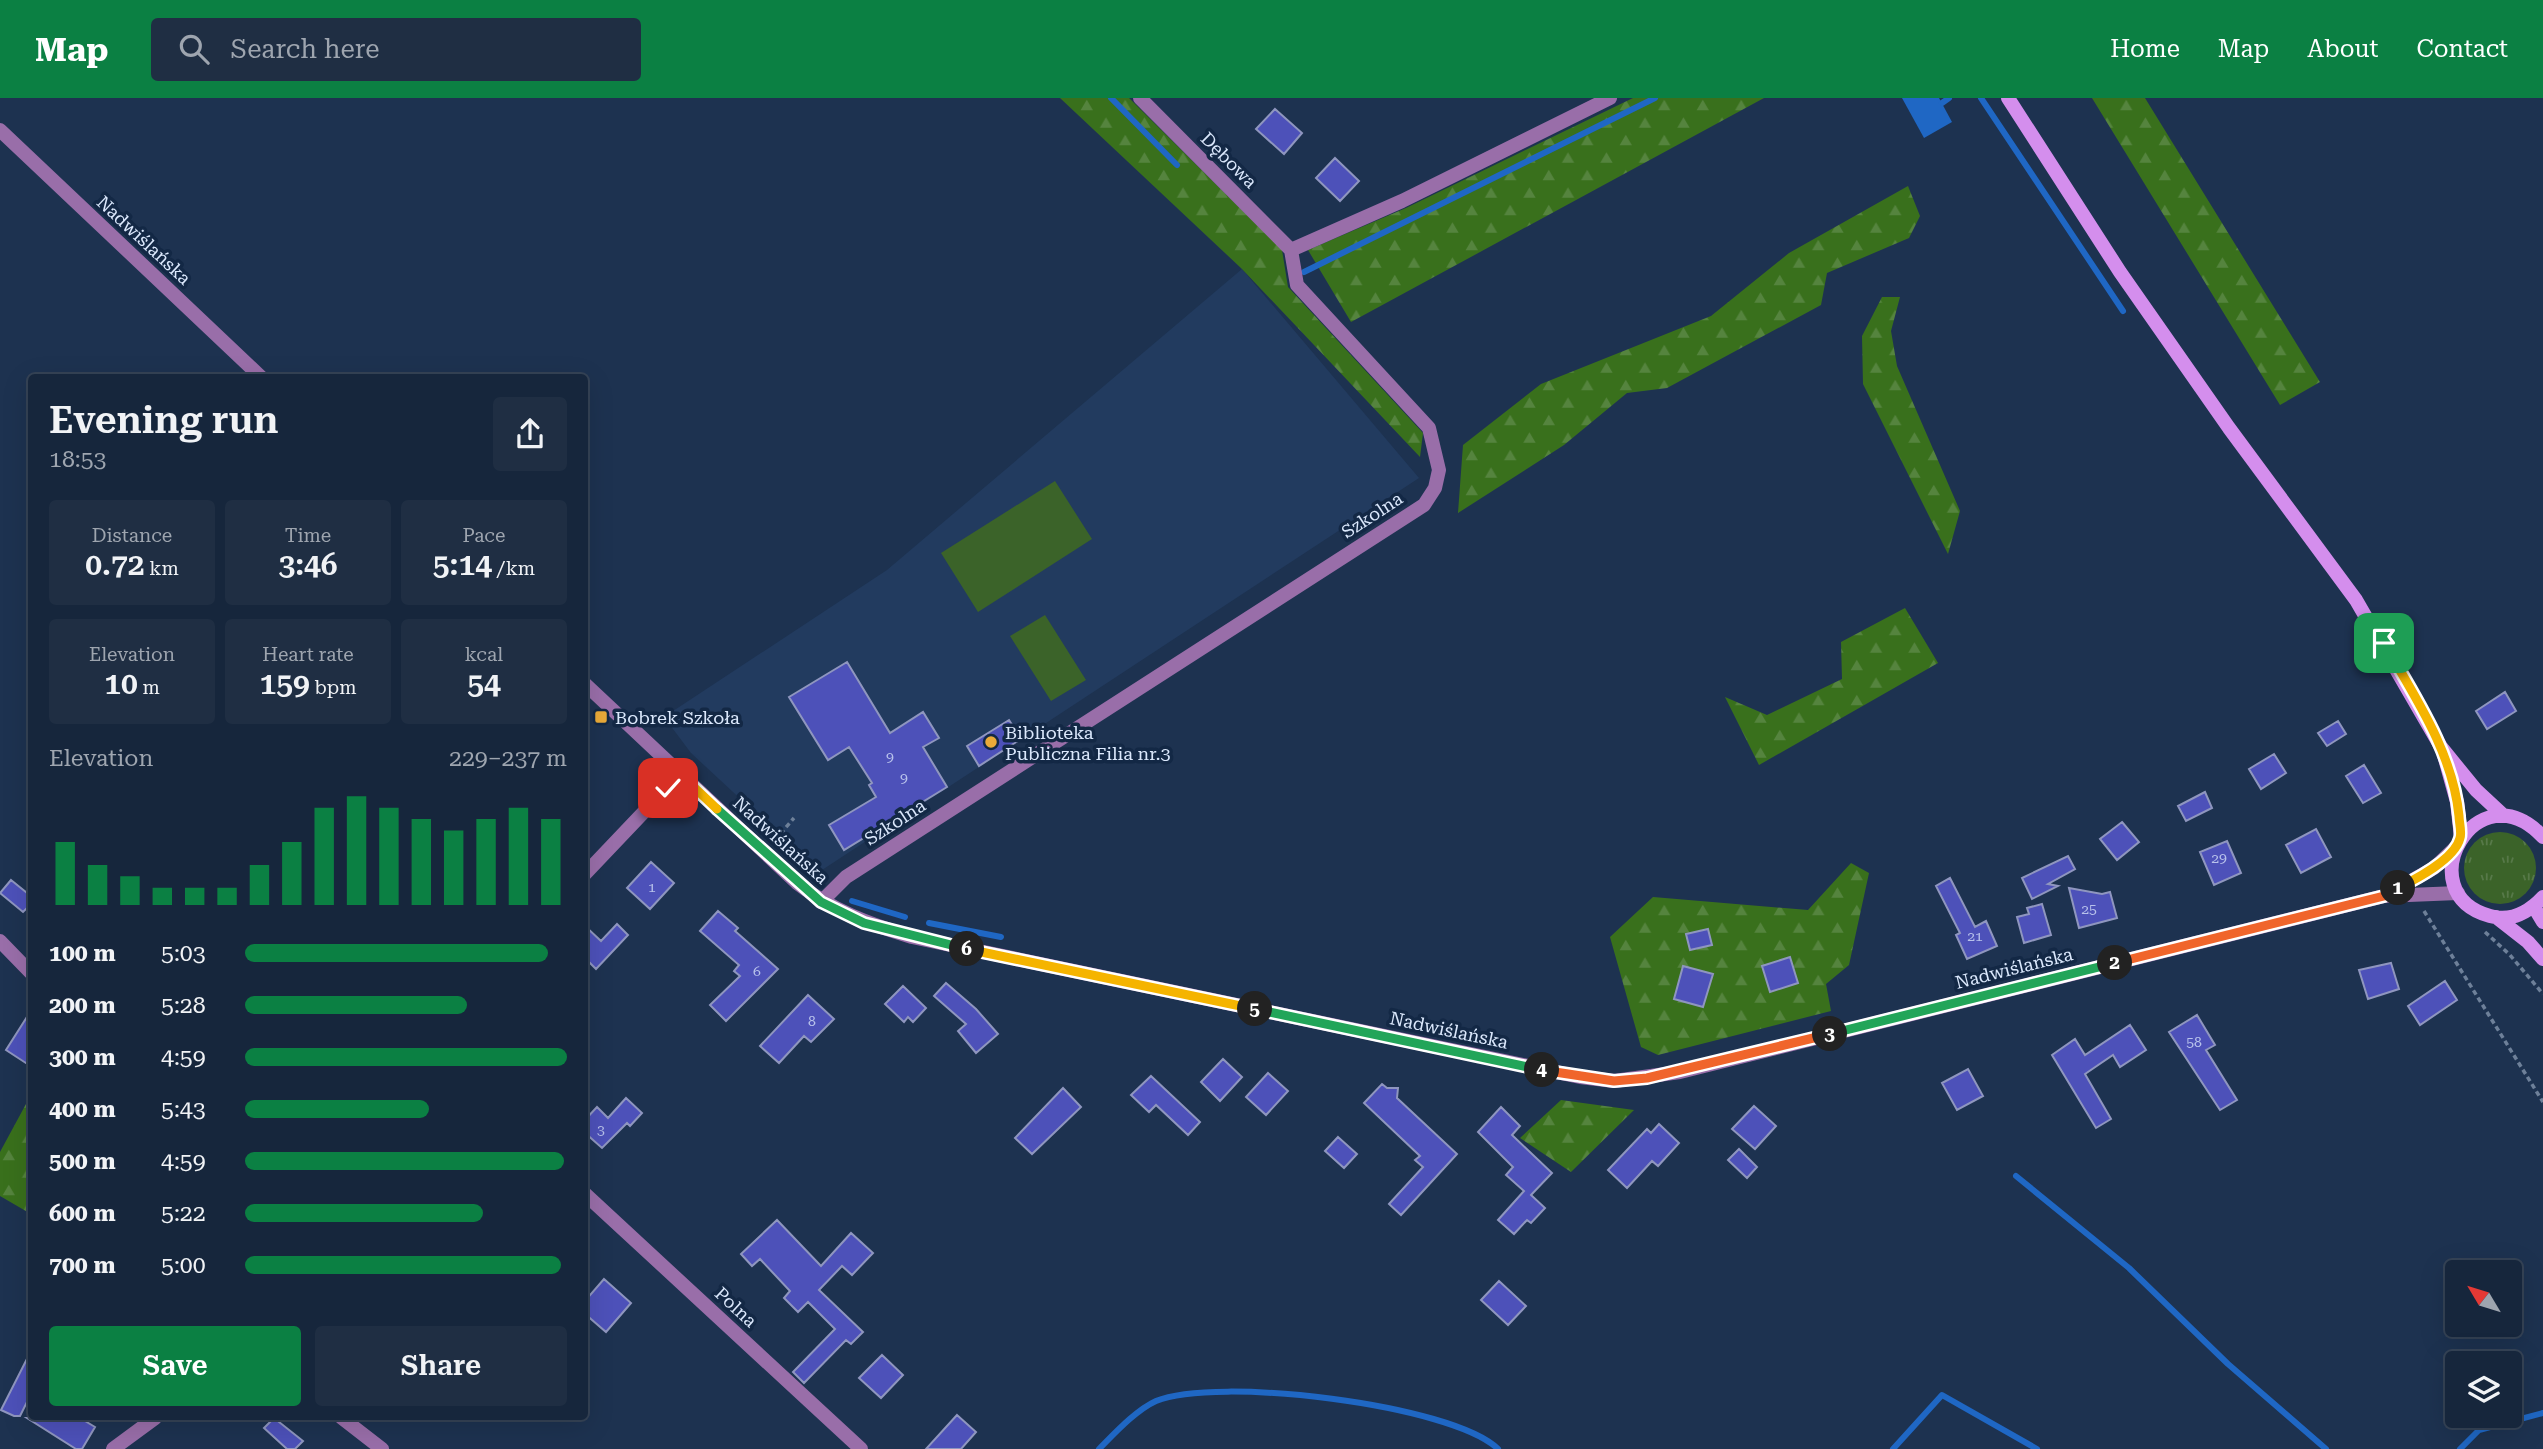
<!DOCTYPE html>
<html lang="en">
<head>
<meta charset="utf-8">
<style>
	:root { --surface:#16263c; --page:#1f2e43; --text:#f1f3f6; --muted:#9ea5af; --line:#354356; --accent:#0b8043 }
	body { margin:0; font-family:"Roboto Serif",serif; background:var(--page); color:var(--text); height:100vh; display:flex; flex-direction:column; font-size:26px; white-space:nowrap }
	* { box-sizing:border-box; margin:0 }
	p { font-size:23px; color:var(--muted) }
	.icon { flex:none; width:38px; height:38px; fill:none; stroke:currentColor; stroke-width:2; stroke-linecap:round; stroke-linejoin:round }
	.map { position:relative; flex:1; overflow:hidden }
	.panel { position:absolute; left:28px; top:276px; width:560px; height:1046px; display:flex; flex-direction:column; background:var(--surface); border-radius:7px; box-shadow:0 7px 28px #0002,0 0 0 2px var(--line) }
	.panel>* { flex:none }
	.needle { width:46px; rotate:308deg }
	.tools { position:absolute; left:2445px; top:1162px; display:grid; gap:14px }
	.tools a { display:grid; place-items:center; width:77px; height:77px; border-radius:7px; background:var(--surface); box-shadow:0 7px 28px #0002,0 0 0 2px var(--line); font-size:35px }
	.pin { position:absolute; display:grid; place-items:center; width:60px; height:60px; color:#fff; margin:-30px; border-radius:14px; box-shadow:0 4px 10px #0006 }
	.km { position:absolute; width:35px; height:35px; margin:-18px; border-radius:50%; background:#222; color:#fff; font-size:19px; line-height:35px; text-align:center }
	.round { display:grid; place-items:center; flex:none; width:74px; height:74px; border-radius:7px; background:var(--page) }
	.overview { display:flex; align-items:center; justify-content:space-between; height:119px; padding:0 21px }
	h1 { font-size:38px; font-weight:600; line-height:52px }
	.metrics { display:grid; grid-template-columns:repeat(3,1fr); gap:10px; height:119px; padding:7px 21px }
	.metrics div { display:grid; align-content:center; border-radius:7px; background:var(--page); text-align:center }
	.metrics b { font-size:30px; font-weight:600 }
	.metrics small { font-size:19px; font-weight:400 }
	.metrics p { font-size:19px }
	.chart { height:196px; padding:14px 21px }
	.chart p { display:flex; justify-content:space-between }
	.chart svg { width:100%; height:126px; margin-top:7px; stroke:var(--accent); stroke-width:6 }
	.button { display:flex; gap:14px; margin-top:auto; padding:14px 21px }
	.button a { flex:1; height:80px; border-radius:7px; background:var(--accent); color:#fff; font-size:28px; font-weight:600; line-height:80px; text-align:center }
	.button a+a { background:var(--page); color:var(--text) }
	ul { padding:0 21px; list-style:none; font-size:23px }
	li { display:grid; grid-template-columns:112px 84px 1fr; align-items:center; height:52px }
	li i { height:18px; border-radius:9px; background:var(--accent) }
	header { display:flex; align-items:center; gap:42px; box-sizing:border-box; height:98px; padding:0 35px; background:var(--accent); color:#fff }
	header strong { font-size:33px }
	nav { display:flex; gap:38px; margin-inline-start:auto; font-size:24px }
	.search { width:490px; height:63px; background:var(--page); display:flex; align-items:center; gap:18px; box-sizing:border-box; padding:0 24px; border-radius:7px; color:var(--muted); font-size:26px }
	.map>svg:first-child { display:block }
	.built { fill:#223b5f }
	.grass { fill:url(#grass-tufts) }
	.forest { fill:url(#forest-firs) }
	.pitch { fill:#3b6329 }
	.water { fill:#1f67c4 }
	.lines { fill:none; stroke-linecap:round; stroke-linejoin:round }
	.stream { stroke:#1f67c4; stroke-width:6 }
	.building { fill:#4d51b9; stroke:#8f96bf; stroke-width:2 }
	.path { stroke:#6e8099; stroke-width:3.5; stroke-dasharray:5 3.5; stroke-linecap:butt }
	.street { stroke:#996ea9; stroke-width:14 }
	.secondary { stroke:#d48eed; stroke-width:14 }
	.split-1-casing { stroke:#fff; stroke-width:14 }
	.split-2-casing { stroke:#fff; stroke-width:14 }
	.split-3-casing { stroke:#fff; stroke-width:14 }
	.split-4-casing { stroke:#fff; stroke-width:14 }
	.split-5-casing { stroke:#fff; stroke-width:14 }
	.split-6-casing { stroke:#fff; stroke-width:14 }
	.split-7-casing { stroke:#fff; stroke-width:14 }
	.split-8-casing { stroke:#fff; stroke-width:14 }
	.split-1 { stroke:#f5b400; stroke-width:9 }
	.split-2 { stroke:#f0652b; stroke-width:9 }
	.split-3 { stroke:#22a559; stroke-width:9 }
	.split-4 { stroke:#f0652b; stroke-width:9 }
	.split-5 { stroke:#22a559; stroke-width:9 }
	.split-6 { stroke:#f5b400; stroke-width:9 }
	.split-7 { stroke:#22a559; stroke-width:9 }
	.split-8 { stroke:#f5b400; stroke-width:9 }
	.poi-dot { fill:#eaaa39; stroke:#132845; stroke-width:2.5 }
	.labels { text-anchor:middle; dominant-baseline:central; stroke-width:7; stroke-linejoin:round; paint-order:stroke }
	.number-label { font-size:14px; fill:#b8c2eb }
	.street-label { font-size:18px; fill:#dbe8fc; stroke:#132845 }
	.poi-label { font-size:18px; fill:#dbe8fc; stroke:#132845; text-anchor:start }
</style>
</head>
<body>
<header>
<strong>Map</strong>
<div class="search"><svg class="icon" aria-label="search" viewBox="0 0 24 24"><circle cx="10" cy="10" r="6"/><path d="M15 15l6 6"/></svg>Search here</div>
<nav><a>Home</a><a>Map</a><a>About</a><a>Contact</a></nav>
</header>
<div class="map">
<svg width="2543" height="1351" viewBox="0 0 2543 1351">
	<defs>
		<pattern id="grass-tufts" width="24" height="20" patternUnits="userSpaceOnUse" patternTransform="scale(1.75)"><rect width="24" height="20" fill="#3b6329"/><path d="M3 7l-1-3M5 7V3M7 7l1-3M15 17l-1-3M17 17v-4M19 17l1-3" fill="none" stroke="#577949"/></pattern>
		<pattern id="forest-firs" width="22" height="20" patternUnits="userSpaceOnUse" patternTransform="scale(1.75)"><rect width="22" height="20" fill="#39701c"/><path d="M5 1l3.5 6h-7zM16 11l3.5 6h-7z" fill="#55843e"/></pattern>
	</defs>
	<rect width="100%" height="100%" fill="#1d3250"/>
	<path class="built" d="M1242,171L1419,380L819,774L691,655L664,619L887,472Z"/>
	<path class="grass" d="M2464 770a36 36 0 1 1 72 0a36 36 0 1 1-72 0Z"/>
	<path class="forest" d="M1060,0H1129L1282,152L1288,189L1423,335L1420,359L1242,171Z
		M1633,0H1764L1351,224L1308,152L1406,110Z
		M2092,0H2145L2320,284L2280,307Z
		M1908,88L1920,118L1909,140L1827,175L1821,207L1667,290L1627,295L1564,347L1458,415L1463,347L1541,286L1711,218L1789,155Z
		M1882,199H1900L1891,233L1897,268L1960,413L1948,456L1863,286L1862,238Z
		M1905,510L1938,565L1759,667L1725,599L1767,617L1842,581L1841,544Z
		M1851,765L1869,775L1849,867L1826,886L1831,913L1658,957L1641,949L1610,839L1653,799L1808,812Z
		M1561,1002L1634,1012L1571,1074L1520,1040Z
		M26,1006L31,1010V1116L0,1098V1054Z"/>
	<path class="pitch" d="M1055,383L1092,441L978,514L941,455Z
		M1045,517L1086,582L1051,603L1010,538Z"/>
	<path class="water" d="M1902,0H1939L1952,24L1924,40Z"/>
	<g class="lines">
		<path class="stream" d="M1111,0L1177,67
			M1981,0L2123,213
			M1942,5L1949,0
			M1304,174L1655,0
			M852,803L905,819
			M929,825L1001,839
			M2016,1078L2129,1170L2228,1266L2326,1351
			M1099,1351C1114,1336 1136,1312 1156,1303C1215,1278 1452,1306 1498,1351
			M1893,1351L1942,1297L2037,1351
			M2460,1351L2479,1332L2543,1315"/>
	</g>
	<path class="building" d="M1275,11L1302,35L1284,56L1256,31Z
		M1335,60L1359,83L1340,103L1316,80Z
		M847,564L890,635L923,614L939,640L923,649L947,689L844,752L829,727L876,699L869,687L872,685L849,649L828,662L789,599Z
		M2505,594L2516,613L2487,631L2476,613Z
		M1009,622L1021,641L979,668L967,648Z
		M2338,623L2346,636L2327,648L2318,635Z
		M2274,656L2286,675L2261,691L2249,671Z
		M2364,667L2381,695L2363,705L2346,678Z
		M2205,694L2212,710L2186,723L2178,708Z
		M2122,724L2139,744L2117,762L2100,741Z
		M2316,731L2331,759L2301,775L2286,747Z
		M2227,743L2241,775L2214,787L2200,754Z
		M2068,758L2075,771L2048,786L2058,788L2032,801L2022,780Z
		M651,764L674,785L650,811L627,790Z
		M1950,780L1975,829L1986,823L1997,848L1967,861L1956,837L1960,835L1936,788Z
		M11,782L32,799V805L23,814L0,795Z
		M2069,790L2102,796L2110,794L2117,820L2079,830Z
		M2042,806L2051,837L2024,845L2017,819L2029,816L2027,810Z
		M718,813L738,830L735,833L778,871L726,923L710,907L740,878L734,873L739,867L700,833Z
		M617,826L628,837L596,871L584,859V827L601,843Z
		M1708,831L1712,847L1690,852L1686,836Z
		M1790,859L1798,885L1770,894L1762,868Z
		M2391,865L2399,891L2368,901L2359,872Z
		M1683,868L1713,876L1703,909L1674,901Z
		M2445,883L2457,902L2420,927L2408,908Z
		M946,885L976,911L998,936L976,955L958,933L966,926L934,898Z
		M903,888L926,910L913,924L908,919L904,924L885,906Z
		M808,897L834,921L811,944L804,938L779,965L760,948Z
		M32,911V969L6,952Z
		M2197,917L2215,947L2206,952L2237,1002L2220,1012L2169,934Z
		M2130,927L2146,952L2120,969L2113,957L2085,976L2111,1021L2096,1030L2052,957L2075,941L2085,957Z
		M1223,961L1242,979L1220,1003L1201,984Z
		M1968,971L1983,998L1957,1012L1942,985Z
		M1268,975L1288,993L1266,1017L1246,999Z
		M1151,978L1200,1024L1188,1037L1156,1007L1149,1014L1131,997Z
		M1382,986L1387,990H1398L1397,1000L1457,1056L1401,1117L1389,1106L1423,1069L1415,1062L1420,1058L1364,1005Z
		M1063,990L1081,1009L1032,1056L1015,1040Z
		M626,1000L642,1015L630,1028L627,1025L602,1050L584,1034V1023L597,1009L608,1020Z
		M1754,1008L1776,1028L1755,1051L1732,1031Z
		M1501,1009L1520,1028L1512,1037L1552,1075L1531,1097L1545,1110L1531,1125L1527,1122L1514,1136L1498,1122L1524,1093L1506,1077L1513,1069L1478,1034Z
		M1659,1026L1679,1045L1658,1068L1652,1063L1627,1090L1608,1072L1647,1031L1651,1035Z
		M1338,1039L1357,1056L1344,1070L1325,1053Z
		M1739,1051L1757,1069L1747,1080L1728,1062Z
		M777,1122L821,1168L851,1135L873,1155L852,1177L842,1168L819,1192L863,1234L851,1246L846,1242L804,1285L793,1274L835,1231L808,1204L798,1214L784,1200L790,1193L760,1161L752,1168L741,1156Z
		M604,1181L631,1205L606,1234L584,1215V1204Z
		M1499,1183L1526,1208L1508,1227L1481,1202Z
		M32,1251V1294L20,1318H14L1,1312Z
		M882,1257L903,1277L881,1300L859,1280Z
		M957,1317L976,1334L961,1351H926Z
		M27,1320H80L95,1329L82,1351H76Z
		M274,1320L303,1343L295,1351H287L264,1330Z"/>
	<g class="lines">
		<path class="path" d="M775,742L794,720
			M2424,813L2543,1004
			M2485,834L2510,857L2543,896"/>
		<path class="street" d="M1140,0L1291,152
			M0,32L262,280
			M1291,152L1402,103L1610,0
			M584,585L797,785C833,813 869,826 912,839L1580,979L1614,983L1680,974L2384,798L2458,795
			M584,777L680,676
			M2393,793L2434,770L2455,750
			M821,804L846,779L1424,407L1435,390L1439,372L1429,330L1297,187L1291,152
			M0,843L32,876
			M584,1095L861,1351
			M342,1320L382,1351
			M113,1351L155,1320"/>
		<path class="secondary" d="M2008,0L2120,174L2229,330L2356,502L2441,649L2476,692L2504,718
			M2444,657L2457,704L2461,739
			M2543,739C2477,668 2406,795 2490,818C2511,824 2529,814 2543,799
			M2534,809L2543,824
			M2496,819L2528,844L2543,861"/>
	</g>
	<g class="lines">
		<g class="split-1-casing">
			<path id="split-1" d="M2384,545C2415,599 2453,655 2459,718C2459,724 2462,734 2460,740C2455,761 2416,781 2398,790"/>
		</g>
		<g class="split-2-casing">
			<path id="split-2" d="M2115,865L2384,798L2398,790"/>
		</g>
		<g class="split-3-casing">
			<path id="split-3" d="M1830,936L2115,865"/>
		</g>
		<g class="split-4-casing">
			<path id="split-4" d="M1542,972L1614,983L1647,980L1830,936"/>
		</g>
		<g class="split-5-casing">
			<path id="split-5" d="M1255,911L1542,972"/>
		</g>
		<g class="split-6-casing">
			<path id="split-6" d="M967,851L1255,911"/>
		</g>
		<g class="split-7-casing">
			<path id="split-7" d="M717,711L821,804L864,825L967,851"/>
		</g>
		<g class="split-8-casing">
			<path id="split-8" d="M668,690L680,676L717,711"/>
		</g>
		<use href="#split-1" class="split-1"/>
		<use href="#split-2" class="split-2"/>
		<use href="#split-3" class="split-3"/>
		<use href="#split-4" class="split-4"/>
		<use href="#split-5" class="split-5"/>
		<use href="#split-6" class="split-6"/>
		<use href="#split-7" class="split-7"/>
		<use href="#split-8" class="split-8"/>
	</g>
	<g class="poi-dot">
		<rect x="594" y="612" width="14" height="14" rx="3.5"/>
		<circle cx="991" cy="644" r="7"/>
	</g>
	<g class="labels">
		<g class="number-label">
			<text x="890" y="659">9</text>
			<text x="904" y="680">9</text>
			<text x="2219" y="760">29</text>
			<text x="652" y="789">1</text>
			<text x="2089" y="811">25</text>
			<text x="1975" y="838">21</text>
			<text x="757" y="873">6</text>
			<text x="812" y="923">8</text>
			<text x="2194" y="944">58</text>
			<text x="601" y="1032">3</text>
		</g>
		<g class="street-label">
			<text transform="translate(1229 62) rotate(45)">Dębowa</text>
			<text transform="translate(144 142) rotate(43)">Nadwiślańska</text>
			<text transform="translate(1372 417) rotate(-33)">Szkolna</text>
			<text transform="translate(895 724) rotate(-33)">Szkolna</text>
			<text transform="translate(781 742) rotate(42)">Nadwiślańska</text>
			<text transform="translate(2014 870) rotate(-14)">Nadwiślańska</text>
			<text transform="translate(1449 932) rotate(12)">Nadwiślańska</text>
			<text transform="translate(736 1209) rotate(43)">Polna</text>
		</g>
		<g class="poi-label">
			<text x="615" y="619">Bobrek Szkoła</text>
			<text x="1005" y="634">Biblioteka<tspan x="1005" dy="21">Publiczna Filia nr.3</tspan></text>
		</g>
	</g>
</svg>
<div class="tools">
<a><svg class="needle" viewBox="-14 -14 28 28"><path d="M0-13l5 13h-10z" fill="#e53935"/><path d="M0 13l5-13h-10z" fill="#9ea5af"/></svg></a>
<a><svg class="icon" aria-label="layers" viewBox="0 0 24 24"><path d="M12 4l9 5-9 5-9-5zM3 14l9 5 9-5"/></svg></a>
</div>
<div class="pin" style="left:2384px;top:545px;background:#1e9e55"><svg class="icon" aria-label="arrive" viewBox="0 0 24 24"><path d="M6 21V4h12l-3 4 3 4H6"/></svg></div>
<div class="pin" style="left:668px;top:690px;background:#d93025"><svg class="icon" aria-label="check" viewBox="0 0 24 24"><path d="M5 12l5 5 9-10"/></svg></div>
<b class="km" style="left:2398px;top:790px">1</b>
<b class="km" style="left:2115px;top:865px">2</b>
<b class="km" style="left:1830px;top:936px">3</b>
<b class="km" style="left:1542px;top:972px">4</b>
<b class="km" style="left:1255px;top:911px">5</b>
<b class="km" style="left:967px;top:851px">6</b>
<section class="panel">
<div class="overview"><div><h1>Evening run</h1><p>18:53</p></div><a class="round"><svg class="icon" aria-label="share" viewBox="0 0 24 24"><path d="M12 15V3M7 8l5-5 5 5M5 13v7h14v-7"/></svg></a></div>
<div class="metrics">
<div><p>Distance</p><b>0.72<small> km</small></b></div>
<div><p>Time</p><b>3:46</b></div>
<div><p>Pace</p><b>5:14<small> /km</small></b></div>
</div>
<div class="metrics">
<div><p>Elevation</p><b>10<small> m</small></b></div>
<div><p>Heart rate</p><b>159<small> bpm</small></b></div>
<div><p>kcal</p><b>54</b></div>
</div>
<div class="chart"><p><span>Elevation</span>229–237 m</p>
<svg viewBox="0 0 160 44" preserveAspectRatio="none"><path d="M5 44V22M15 44V30M25 44V34M35 44V38M45 44V38M55 44V38M65 44V30M75 44V22M85 44V10M95 44V6M105 44V10M115 44V14M125 44V18M135 44V14M145 44V10M155 44V14"/></svg>
</div>
<ul>
<li><b>100 m</b>5:03<i style="width:94%"></i></li>
<li><b>200 m</b>5:28<i style="width:69%"></i></li>
<li><b>300 m</b>4:59<i style="width:100%"></i></li>
<li><b>400 m</b>5:43<i style="width:57%"></i></li>
<li><b>500 m</b>4:59<i style="width:99%"></i></li>
<li><b>600 m</b>5:22<i style="width:74%"></i></li>
<li><b>700 m</b>5:00<i style="width:98%"></i></li>
</ul>
<div class="button"><a>Save</a><a>Share</a></div>
</section>
</div>
</body>
</html>
